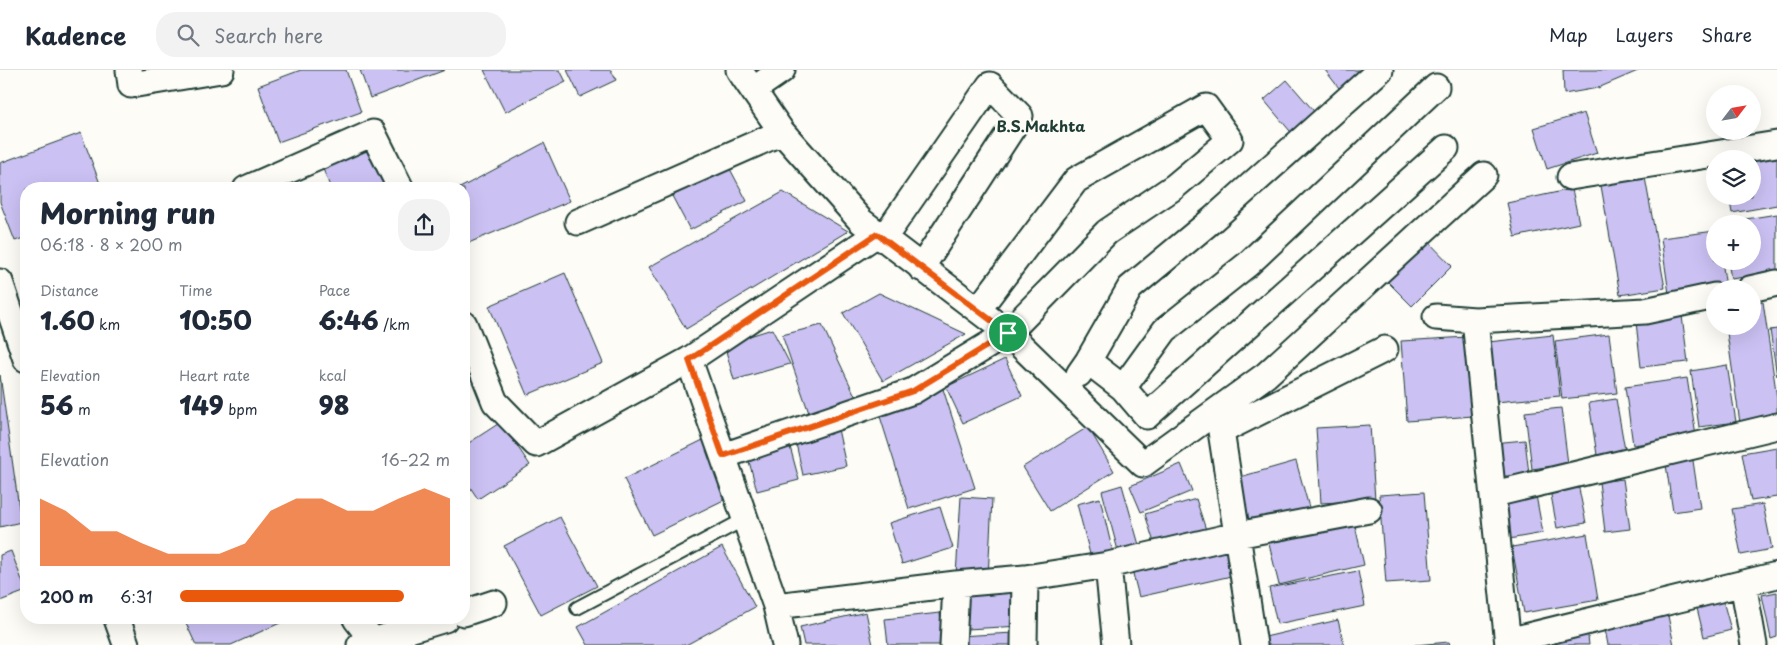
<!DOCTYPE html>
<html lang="en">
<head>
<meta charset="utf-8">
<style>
	:root { --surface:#fff; --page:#f2f2f3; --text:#1f2937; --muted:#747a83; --line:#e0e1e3; --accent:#ea580c }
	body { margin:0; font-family:"Playpen Sans",sans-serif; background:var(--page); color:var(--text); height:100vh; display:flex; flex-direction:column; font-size:19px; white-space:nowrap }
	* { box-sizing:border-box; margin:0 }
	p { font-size:16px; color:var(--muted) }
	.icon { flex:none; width:28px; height:28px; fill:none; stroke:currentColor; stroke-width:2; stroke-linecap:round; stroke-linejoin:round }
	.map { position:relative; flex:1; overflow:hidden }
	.drawer { position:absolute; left:20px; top:112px; width:450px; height:442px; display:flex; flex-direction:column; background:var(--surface); border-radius:20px; box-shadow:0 5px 20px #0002 }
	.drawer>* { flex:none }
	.needle { width:32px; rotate:59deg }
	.controls { position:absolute; left:1706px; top:15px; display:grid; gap:10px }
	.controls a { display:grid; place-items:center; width:55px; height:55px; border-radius:50%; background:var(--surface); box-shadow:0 5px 20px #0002; font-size:25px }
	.pin { position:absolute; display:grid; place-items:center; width:42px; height:42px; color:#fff; margin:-21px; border:2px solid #fff; border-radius:50%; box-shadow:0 1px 5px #0007 }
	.round { display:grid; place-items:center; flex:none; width:52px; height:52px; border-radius:20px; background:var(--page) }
	.headline { display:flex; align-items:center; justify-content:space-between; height:85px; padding:0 20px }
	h1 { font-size:28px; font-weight:800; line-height:38px }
	.metrics { display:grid; grid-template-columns:repeat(3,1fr); gap:8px; height:85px; padding:5px 20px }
	.metrics div { display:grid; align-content:center }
	.metrics b { font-size:25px; font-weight:800 }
	.metrics small { font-size:14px; font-weight:400 }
	.metrics p { font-size:14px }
	.chart { height:140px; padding:10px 20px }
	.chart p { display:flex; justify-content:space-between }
	.chart svg { width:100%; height:90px; margin-top:5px; fill:var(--accent); opacity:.7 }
	ul { padding:0 20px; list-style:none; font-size:16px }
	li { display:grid; grid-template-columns:80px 60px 1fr; align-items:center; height:38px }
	li i { height:12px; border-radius:6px; background:var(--accent) }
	header { display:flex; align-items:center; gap:30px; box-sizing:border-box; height:70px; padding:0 25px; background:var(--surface); border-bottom:1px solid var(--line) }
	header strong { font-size:24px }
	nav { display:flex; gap:28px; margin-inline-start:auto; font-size:18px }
	.search { width:350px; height:45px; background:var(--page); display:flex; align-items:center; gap:12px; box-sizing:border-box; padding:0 18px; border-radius:20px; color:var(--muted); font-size:19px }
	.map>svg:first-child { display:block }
	.building { fill:#cbc1f3; stroke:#1f3d34 }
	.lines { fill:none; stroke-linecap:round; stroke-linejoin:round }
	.service-casing { stroke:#1f3d34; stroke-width:16 }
	.minor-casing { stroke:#1f3d34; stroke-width:29 }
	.service { stroke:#fdfcf7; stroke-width:12 }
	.minor { stroke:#fdfcf7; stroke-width:25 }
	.route-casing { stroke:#fff; stroke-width:10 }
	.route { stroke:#ea580c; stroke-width:6 }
	.labels { text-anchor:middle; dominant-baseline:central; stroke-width:5; stroke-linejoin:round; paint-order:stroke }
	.neighbourhood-label { font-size:15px; font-weight:bold; fill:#1f3d34; stroke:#fdfcf7 }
</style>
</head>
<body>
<header>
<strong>Kadence</strong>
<div class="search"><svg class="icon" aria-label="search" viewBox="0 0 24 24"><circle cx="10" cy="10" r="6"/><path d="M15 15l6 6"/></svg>Search here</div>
<nav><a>Map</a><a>Layers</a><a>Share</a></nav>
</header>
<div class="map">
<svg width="1777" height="575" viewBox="0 0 1777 575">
	<rect width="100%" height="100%" fill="#fdfcf7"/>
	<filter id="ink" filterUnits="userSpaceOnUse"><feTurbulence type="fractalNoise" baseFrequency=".02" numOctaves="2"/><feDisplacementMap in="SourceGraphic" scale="10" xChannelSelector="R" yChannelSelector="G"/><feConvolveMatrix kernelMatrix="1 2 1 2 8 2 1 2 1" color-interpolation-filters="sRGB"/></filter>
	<g filter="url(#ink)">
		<path class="building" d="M301,0H346L361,42L278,72L258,16Z
			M360,0H445L370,28Z
			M484,0H560L566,12L505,42Z
			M567,0H611L616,10L580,27Z
			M1325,0H1370L1342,22Z
			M1563,0H1640L1598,18L1564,24Z
			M1287,10L1319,47L1295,67L1264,30Z
			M1584,43L1597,83L1547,99L1534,58Z
			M81,63L102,119H26V167L15,171L0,132V93Z
			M544,73L570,131L466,174L464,169V119H458Z
			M368,75L386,119H331L321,94Z
			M1777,83V135L1732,143L1729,126H1752V89Z
			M729,97L747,131L690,160L672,126Z
			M1644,102L1665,218L1620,225L1600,110Z
			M1572,119L1579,153L1515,167L1507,133Z
			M783,122L848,161L686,259L649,197Z
			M1777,144V202L1731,209L1728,191H1752V154L1721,153Z
			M1715,161V191H1722L1726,217L1669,224L1661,168Z
			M1422,165L1452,196L1412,236L1381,205Z
			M565,203L603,293L527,325L489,236Z
			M879,223L966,264L883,311L843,243Z
			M1763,232L1777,328V347L1740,353L1726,256H1752V234Z
			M1682,246L1688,292L1641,297L1636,252Z
			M822,255L858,332L809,343L782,265Z
			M772,259L790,294L734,310L724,274Z
			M1777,259V306L1770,260Z
			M1609,264L1617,323L1562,329L1555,271Z
			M1553,265L1560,326L1485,333L1479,273Z
			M1467,267L1473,346L1407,351L1401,271Z
			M1005,289L1022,326L963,353L946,317Z
			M1727,295L1736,352L1699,357L1691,301Z
			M0,305L21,452L0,457Z
			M1687,308L1696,366L1633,375L1625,317Z
			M943,319L975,418L909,439L878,340Z
			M1616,329L1625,380L1597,385L1589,333Z
			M1561,338L1568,394L1532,399L1525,342Z
			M501,352L530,395L478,429L464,408V376Z
			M1370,355L1375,430L1321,433L1316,358Z
			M1088,357L1114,401L1050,441L1023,397Z
			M838,359L846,396L803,405L795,369Z
			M705,369L734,425L652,465L624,409Z
			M1525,370L1529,404L1496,407L1493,373Z
			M789,373L799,410L757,421L747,384Z
			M1777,377V427L1751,431L1742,383Z
			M1692,384L1700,438L1673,442L1665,388Z
			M1296,391L1310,441L1247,458L1233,409Z
			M1181,394L1192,421L1141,442L1130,416Z
			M1577,409L1586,453L1557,458L1549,414Z
			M1623,409L1630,459L1605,462L1599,412Z
			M1122,415L1141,482L1120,488L1102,421Z
			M1535,420L1543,463L1509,469L1502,427Z
			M1424,422L1431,510L1386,513L1379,425Z
			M961,427L992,429L988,508L956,505Z
			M1100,428L1113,483L1091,488L1077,434Z
			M1196,429L1207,463L1156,479L1145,444Z
			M1763,434L1772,479L1741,485L1732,439Z
			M940,437L953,478L902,494L889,453Z
			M560,447L597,516L541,545L504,476Z
			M1354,451L1364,495L1279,515L1268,470Z
			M1587,464L1598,530L1524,543L1512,477Z
			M1232,473L1240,504L1139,527L1131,496Z
			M722,477L755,537L686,575H588L578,557Z
			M11,481L26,521L0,531V485Z
			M1358,501L1365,536L1277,554L1269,518Z
			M1018,522L1020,556L967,559L965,525Z
			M1777,522V567L1771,569L1762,525Z
			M1722,527L1731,560L1704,567L1696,534Z
			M1667,541L1674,575H1608L1604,554Z
			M866,542L873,575H804L800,557Z
			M940,543L944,575H888L885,549Z
			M184,549H289L231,575H196Z
			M1338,550L1344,575H1267L1265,567Z
			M1587,557L1589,575H1534Z
			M1014,563L1015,575H959L958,566Z
			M1449,572L1450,575H1415Z"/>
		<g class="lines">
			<g class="service-casing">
				<path id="service" d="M577,538L745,449"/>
			</g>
			<g class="minor-casing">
				<path id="minor" d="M129,0L131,15L221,0
					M739,0L782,62L861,151L1008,263L1143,394
					M753,20L782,0
					M1570,107L1777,74
					M246,119L373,63L401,119
					M578,152L782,62
					M883,169L990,15L1020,46L921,198
					M0,212L26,289
					M1750,219L1777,213
					M1436,247L1475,250L1645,241L1715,226
					M1475,250L1508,575
					M464,254L495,332L536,374L689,290
					M1088,291L1123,318L1147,346L1446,78
					M1079,304L1088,291L1130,218L1212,150L1380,0
					M1123,318L1165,260L1248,194L1436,17
					M723,386L913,321L1008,263L1107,162L1174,117L1230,70L1206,37L1076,110L978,240
					M1143,394L1266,305L1484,105
					M1494,424L1777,356
					M1108,495L1116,575
					M1743,513L1754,575
					M776,536L956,514L1025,508L1108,495L1237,465L1369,440
					M464,543L494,533
					M117,549L126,574
					M356,549L373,571
					M1508,571L1777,505
					M360,575L445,549
					M785,575L776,536L689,290L877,164
					M953,575L956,514
					M1024,575L1025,508
					M1254,575L1221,361L1385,279"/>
			</g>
			<use href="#service" class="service"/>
			<use href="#minor" class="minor"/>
		</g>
	</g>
	<g class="lines" filter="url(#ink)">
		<g class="route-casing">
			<path id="route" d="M877,164L1008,263L913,321L723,386L689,290Z"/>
		</g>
		<use href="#route" class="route"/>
	</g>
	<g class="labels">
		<g class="neighbourhood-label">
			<text x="1041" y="55">B.S.Makhta</text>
		</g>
	</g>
</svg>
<div class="controls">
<a><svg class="needle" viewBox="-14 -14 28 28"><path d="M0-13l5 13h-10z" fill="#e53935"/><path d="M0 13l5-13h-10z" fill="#747a83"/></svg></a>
<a><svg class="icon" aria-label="layers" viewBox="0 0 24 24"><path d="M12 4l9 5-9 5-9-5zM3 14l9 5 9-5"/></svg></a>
<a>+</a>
<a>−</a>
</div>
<div class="pin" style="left:1008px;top:263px;background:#1e9e55"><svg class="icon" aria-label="arrive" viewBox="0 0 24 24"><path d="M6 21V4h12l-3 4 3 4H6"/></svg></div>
<section class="drawer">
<div class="headline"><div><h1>Morning run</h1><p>06:18 · 8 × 200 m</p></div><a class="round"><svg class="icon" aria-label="share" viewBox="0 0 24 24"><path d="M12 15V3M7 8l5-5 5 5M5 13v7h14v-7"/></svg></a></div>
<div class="metrics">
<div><p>Distance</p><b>1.60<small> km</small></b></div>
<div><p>Time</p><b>10:50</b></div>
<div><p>Pace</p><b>6:46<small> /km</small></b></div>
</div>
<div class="metrics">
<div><p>Elevation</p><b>56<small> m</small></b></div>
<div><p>Heart rate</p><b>149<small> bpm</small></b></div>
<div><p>kcal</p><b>98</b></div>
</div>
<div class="chart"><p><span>Elevation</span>16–22 m</p>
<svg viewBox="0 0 160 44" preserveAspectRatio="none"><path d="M0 44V11L10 17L20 27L30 27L40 33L50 38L60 38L70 38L80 33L90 17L100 11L110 11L120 17L130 17L140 11L150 6L160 11V44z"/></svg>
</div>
<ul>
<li><b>200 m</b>6:31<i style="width:83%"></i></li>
</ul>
</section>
</div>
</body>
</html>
